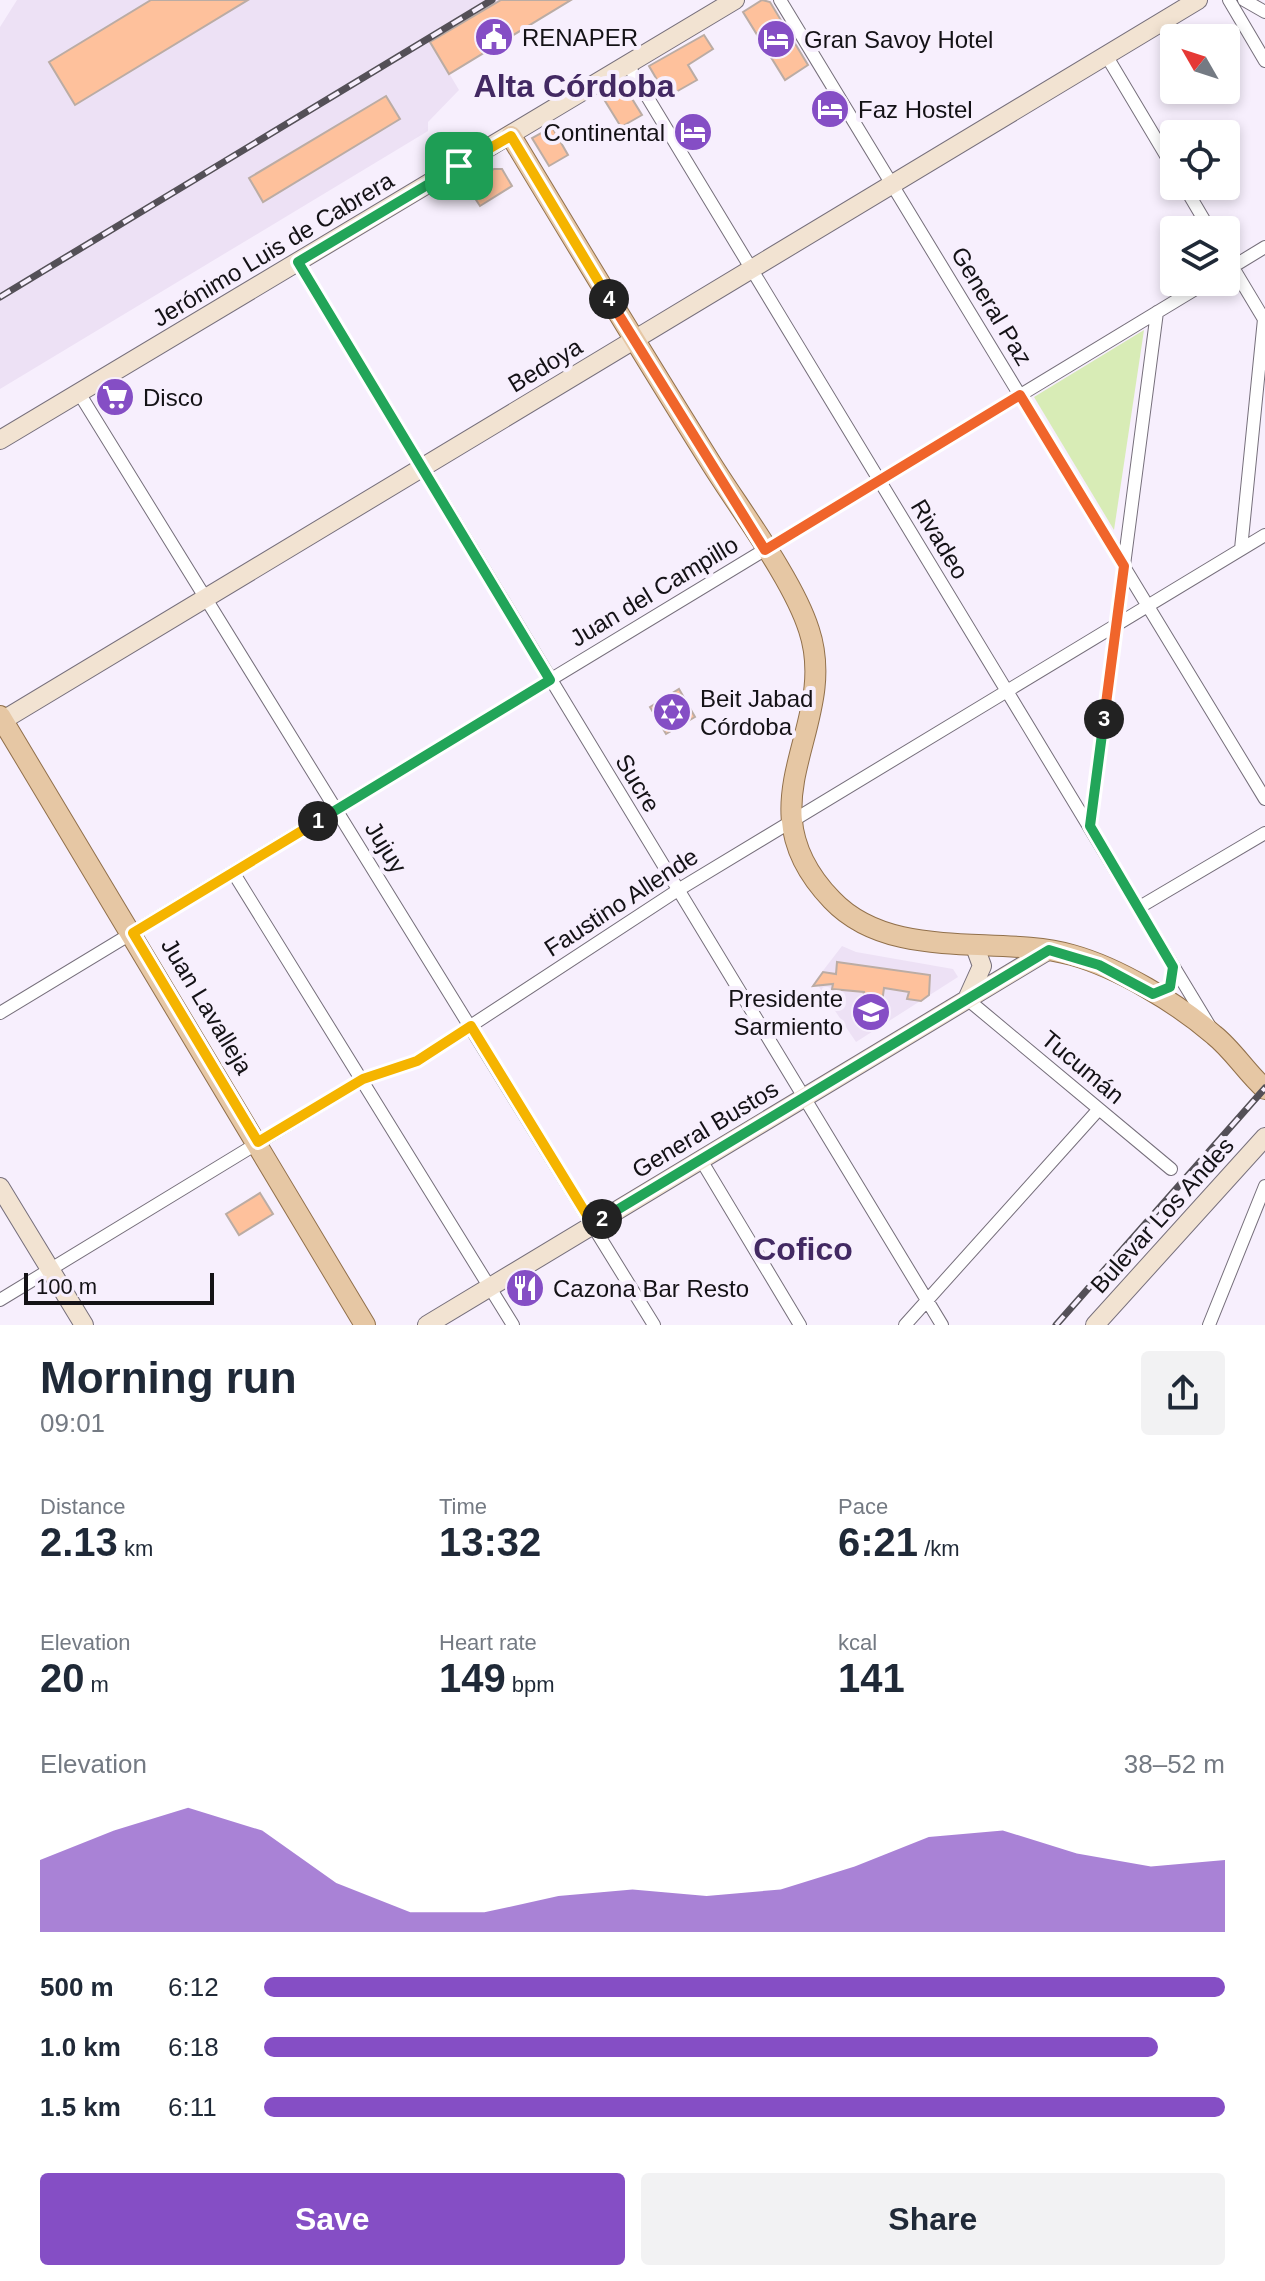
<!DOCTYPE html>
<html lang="en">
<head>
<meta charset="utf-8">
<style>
	:root { --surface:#fff; --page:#f2f2f3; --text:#1f2937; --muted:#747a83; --accent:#854ec5 }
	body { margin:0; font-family:Arial,sans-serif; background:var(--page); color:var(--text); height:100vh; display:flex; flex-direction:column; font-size:30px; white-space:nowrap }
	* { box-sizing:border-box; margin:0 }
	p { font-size:26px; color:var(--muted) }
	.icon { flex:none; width:44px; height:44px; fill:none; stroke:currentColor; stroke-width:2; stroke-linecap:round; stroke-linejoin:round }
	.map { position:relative; height:1325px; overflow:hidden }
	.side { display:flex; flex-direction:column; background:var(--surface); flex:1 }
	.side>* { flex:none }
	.needle { width:52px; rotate:309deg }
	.tools { position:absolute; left:1160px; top:24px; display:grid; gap:16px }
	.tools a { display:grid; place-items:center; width:80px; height:80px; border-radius:8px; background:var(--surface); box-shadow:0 4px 12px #0003; font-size:40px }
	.scale { position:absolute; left:24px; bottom:20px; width:190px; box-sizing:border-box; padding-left:8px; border:4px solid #141216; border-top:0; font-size:22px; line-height:28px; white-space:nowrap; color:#141216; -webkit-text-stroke:6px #f7effd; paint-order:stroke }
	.pin { position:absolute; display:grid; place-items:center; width:68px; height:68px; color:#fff; margin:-34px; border-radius:16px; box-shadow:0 4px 12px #0006 }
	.km { position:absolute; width:40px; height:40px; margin:-20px; border-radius:50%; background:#222; color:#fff; font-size:22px; line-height:40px; text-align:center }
	.round { display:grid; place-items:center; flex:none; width:84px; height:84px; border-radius:8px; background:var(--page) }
	.head { display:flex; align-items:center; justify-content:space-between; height:136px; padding:0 40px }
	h1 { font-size:44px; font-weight:800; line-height:60px }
	.metrics { display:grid; grid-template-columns:repeat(3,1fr); gap:12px; height:136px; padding:8px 40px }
	.metrics div { display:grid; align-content:center }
	.metrics b { font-size:40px; font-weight:800 }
	.metrics small { font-size:22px; font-weight:400 }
	.metrics p { font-size:22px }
	.chart { height:224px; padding:16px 40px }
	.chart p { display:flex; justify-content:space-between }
	.chart svg { width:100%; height:144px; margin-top:8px; fill:var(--accent); opacity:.7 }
	.primary-button { display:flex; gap:16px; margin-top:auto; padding:16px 40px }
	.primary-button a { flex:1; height:92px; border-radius:8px; background:var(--accent); color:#fff; font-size:32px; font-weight:800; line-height:92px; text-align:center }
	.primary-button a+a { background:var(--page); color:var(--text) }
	ul { padding:0 40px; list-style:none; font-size:26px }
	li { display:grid; grid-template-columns:128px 96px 1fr; align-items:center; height:60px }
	li i { height:20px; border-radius:10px; background:var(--accent) }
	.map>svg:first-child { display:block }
	.built { fill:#ede1f5 }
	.green { fill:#d8ecb6 }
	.building { fill:#fec19c; stroke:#bbaca4; stroke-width:2 }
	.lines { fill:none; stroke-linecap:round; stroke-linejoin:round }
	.minor-casing { stroke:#766f7b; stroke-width:14 }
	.secondary-casing { stroke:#766f7b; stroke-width:20 }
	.primary-casing { stroke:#91704b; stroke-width:22 }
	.minor { stroke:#fff; stroke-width:12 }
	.secondary { stroke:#f2e3d2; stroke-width:18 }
	.primary { stroke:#e6c7a4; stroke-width:20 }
	.rail-casing { stroke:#545057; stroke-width:7 }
	.rail { stroke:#f7effd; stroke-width:4; stroke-dasharray:12; stroke-linecap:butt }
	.split-1-casing { stroke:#fff; stroke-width:16 }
	.split-2-casing { stroke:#fff; stroke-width:16 }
	.split-3-casing { stroke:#fff; stroke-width:16 }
	.split-4-casing { stroke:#fff; stroke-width:16 }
	.split-5-casing { stroke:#fff; stroke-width:16 }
	.split-1 { stroke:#22a559; stroke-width:10 }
	.split-2 { stroke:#f5b400; stroke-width:10 }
	.split-3 { stroke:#22a559; stroke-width:10 }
	.split-4 { stroke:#f0652b; stroke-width:10 }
	.split-5 { stroke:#f5b400; stroke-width:10 }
	.labels { text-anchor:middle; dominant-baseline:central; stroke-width:8; stroke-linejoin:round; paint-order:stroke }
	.poi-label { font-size:24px; fill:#141216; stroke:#f7effd; text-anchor:start }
	.street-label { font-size:24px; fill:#141216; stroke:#f7effd }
	.district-label { font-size:32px; font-weight:bold; fill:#432963; stroke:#f7effd }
</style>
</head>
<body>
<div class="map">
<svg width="1265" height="1325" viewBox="0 0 1265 1325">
	<rect width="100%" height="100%" fill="#f7effd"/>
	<path class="built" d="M17,0H524L437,53L459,90L428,122V131L0,389V27Z
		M842,946L856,952L953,969L958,977L856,1042L815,981Z"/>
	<path class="green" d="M1144,330L1114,530L1034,397Z"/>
	<path class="building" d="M151,0H248L75,105L49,62Z
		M501,0H571L449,74L430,42Z
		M762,0L770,2L808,65L785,80L743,12Z
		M704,35L713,49L688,65L697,80L667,97L649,66Z
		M623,84L642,115L621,127L602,96Z
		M386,96L400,119L263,202L249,178Z
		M552,127L568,155L549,166L532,138Z
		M494,169H502L512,186L480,206L467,186Z
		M679,689L695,717L666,734L650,707Z
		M837,962L930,975L929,995L921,1001L907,999L909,992L884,988L880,1017L861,1014L864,992L832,989L833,984L813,986L823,972L836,974Z
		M260,1193L273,1214L239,1235L226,1214Z"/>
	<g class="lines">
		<g class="minor-casing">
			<path id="minor" d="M780,0L1265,799
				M1229,0L1265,61
				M1244,0L1265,12
				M1106,55L1174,169
				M628,65L1209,1025
				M1184,186L1210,230
				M1226,256L1265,321
				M298,262L942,1325
				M1229,269L1265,247
				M79,393L654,1325
				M1241,549L1264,319
				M1090,826L1157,312
				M233,872L513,1325
				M1138,908L1265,833
				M1153,994L1170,987L1173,967
				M967,999L1171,1169
				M0,1013L1207,282
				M701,1160L800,1325
				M0,1300L363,1079L417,1061L678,890L1265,535
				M905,1325L1099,1109
				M1209,1325L1265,1186"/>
		</g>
		<g class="secondary-casing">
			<path id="secondary" d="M0,440L735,0
				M0,722L1198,0
				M968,997L982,966L974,944
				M0,1187L84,1325
				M427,1325L1049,950
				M1095,1325L1265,1137"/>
		</g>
		<g class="primary-casing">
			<path id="primary" d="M511,136C576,244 642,353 709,460C738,507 793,579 809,630C841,727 738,803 832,900C892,963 997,934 1072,955C1119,968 1177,1003 1214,1035C1233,1050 1246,1072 1265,1089
				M0,716L365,1325"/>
		</g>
		<use href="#minor" class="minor"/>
		<use href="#secondary" class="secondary"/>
		<use href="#primary" class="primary"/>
		<g class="rail-casing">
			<path id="rail" d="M0,297L492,0
				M1056,1325L1265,1088"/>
		</g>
		<use href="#rail" class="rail"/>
	</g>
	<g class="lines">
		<g class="split-1-casing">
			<path id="split-1" d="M318,821L550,680L298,262L459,166"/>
		</g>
		<g class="split-2-casing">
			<path id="split-2" d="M318,821L133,933L258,1142L363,1079L417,1061L471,1026L593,1225L602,1219"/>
		</g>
		<g class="split-3-casing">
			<path id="split-3" d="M602,1219L1049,950L1099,965L1153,994L1170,987L1173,967L1090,826L1104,719"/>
		</g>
		<g class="split-4-casing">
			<path id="split-4" d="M609,299L765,550L1020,395L1124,566L1104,719"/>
		</g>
		<g class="split-5-casing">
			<path id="split-5" d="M459,166L511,136L609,299"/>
		</g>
		<use href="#split-1" class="split-1"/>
		<use href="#split-2" class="split-2"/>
		<use href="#split-3" class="split-3"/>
		<use href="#split-4" class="split-4"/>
		<use href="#split-5" class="split-5"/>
	</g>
	<defs>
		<g id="civic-disc" transform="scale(2)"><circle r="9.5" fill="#854ec5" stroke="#f7effd"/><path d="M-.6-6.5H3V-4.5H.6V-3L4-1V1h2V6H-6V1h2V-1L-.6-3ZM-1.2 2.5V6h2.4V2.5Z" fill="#fff"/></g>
		<g id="hotel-disc" transform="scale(2)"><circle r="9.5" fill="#854ec5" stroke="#f7effd"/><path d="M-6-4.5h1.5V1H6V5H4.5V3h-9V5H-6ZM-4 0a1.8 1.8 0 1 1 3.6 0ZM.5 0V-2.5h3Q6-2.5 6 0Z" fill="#fff"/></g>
		<g id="supermarket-disc" transform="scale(2)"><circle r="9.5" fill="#854ec5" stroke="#f7effd"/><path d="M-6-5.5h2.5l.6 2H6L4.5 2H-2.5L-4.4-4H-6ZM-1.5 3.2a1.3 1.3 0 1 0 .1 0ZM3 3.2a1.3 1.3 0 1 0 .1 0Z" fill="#fff"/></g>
		<g id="synagogue-disc" transform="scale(2)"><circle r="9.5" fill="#854ec5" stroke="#f7effd"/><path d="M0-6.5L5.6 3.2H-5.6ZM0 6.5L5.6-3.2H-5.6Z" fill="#fff"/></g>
		<g id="school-disc" transform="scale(2)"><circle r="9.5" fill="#854ec5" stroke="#f7effd"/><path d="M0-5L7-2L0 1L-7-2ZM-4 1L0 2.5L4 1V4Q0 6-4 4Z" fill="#fff"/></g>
		<g id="restaurant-disc" transform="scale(2)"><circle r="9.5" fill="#854ec5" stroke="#f7effd"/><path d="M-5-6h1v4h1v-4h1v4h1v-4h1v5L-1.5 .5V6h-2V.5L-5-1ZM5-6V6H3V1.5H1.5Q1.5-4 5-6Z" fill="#fff"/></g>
	</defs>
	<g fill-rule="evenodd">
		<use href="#civic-disc" x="494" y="37"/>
		<use href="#hotel-disc" x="776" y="39"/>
		<use href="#hotel-disc" x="830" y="109"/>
		<use href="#hotel-disc" x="693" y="132"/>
		<use href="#supermarket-disc" x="115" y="397"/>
		<use href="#synagogue-disc" x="672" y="712"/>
		<use href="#school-disc" x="871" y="1012"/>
		<use href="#restaurant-disc" x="525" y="1288"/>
	</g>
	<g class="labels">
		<g class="poi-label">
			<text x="522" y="37">RENAPER</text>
			<text x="804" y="39">Gran Savoy Hotel</text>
			<text x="858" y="109">Faz Hostel</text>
			<text x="665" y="132" text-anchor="end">Continental</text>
			<text x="143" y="397">Disco</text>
			<text x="700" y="698">Beit Jabad<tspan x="700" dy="28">Córdoba</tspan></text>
			<text x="843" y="998" text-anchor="end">Presidente<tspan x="843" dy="28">Sarmiento</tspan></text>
			<text x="553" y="1288">Cazona Bar Resto</text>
		</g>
		<g class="street-label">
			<text transform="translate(273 249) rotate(-31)">Jerónimo Luis de Cabrera</text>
			<text transform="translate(992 306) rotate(59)">General Paz</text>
			<text transform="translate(545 365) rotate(-31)">Bedoya</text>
			<text transform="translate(940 539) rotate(59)">Rivadeo</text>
			<text transform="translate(654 591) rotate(-31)">Juan del Campillo</text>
			<text transform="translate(638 783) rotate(59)">Sucre</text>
			<text transform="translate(386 847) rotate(58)">Jujuy</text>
			<text transform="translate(621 902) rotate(-33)">Faustino Allende</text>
			<text transform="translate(207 1006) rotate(59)">Juan Lavalleja</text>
			<text transform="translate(1083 1067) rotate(40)">Tucumán</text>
			<text transform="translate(705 1129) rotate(-31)">General Bustos</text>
			<text transform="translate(1162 1215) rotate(-48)">Bulevar Los Andes</text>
		</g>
		<g class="district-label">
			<text x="574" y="86">Alta Córdoba</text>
			<text x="803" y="1249">Cofico</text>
		</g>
	</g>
</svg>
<div class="tools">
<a><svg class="needle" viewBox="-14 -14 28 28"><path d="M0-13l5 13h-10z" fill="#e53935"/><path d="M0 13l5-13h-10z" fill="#747a83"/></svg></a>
<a><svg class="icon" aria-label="locate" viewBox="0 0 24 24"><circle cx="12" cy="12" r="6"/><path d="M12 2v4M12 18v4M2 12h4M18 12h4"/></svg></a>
<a><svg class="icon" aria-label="layers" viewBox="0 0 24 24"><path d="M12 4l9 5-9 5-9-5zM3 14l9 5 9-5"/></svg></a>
</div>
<div class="scale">100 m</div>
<div class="pin" style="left:459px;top:166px;background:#1e9e55"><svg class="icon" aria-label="arrive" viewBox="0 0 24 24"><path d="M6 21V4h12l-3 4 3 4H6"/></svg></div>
<b class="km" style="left:318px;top:821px">1</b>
<b class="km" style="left:602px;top:1219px">2</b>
<b class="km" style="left:1104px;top:719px">3</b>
<b class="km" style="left:609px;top:299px">4</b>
</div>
<section class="side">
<div class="head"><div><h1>Morning run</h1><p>09:01</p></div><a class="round"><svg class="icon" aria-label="share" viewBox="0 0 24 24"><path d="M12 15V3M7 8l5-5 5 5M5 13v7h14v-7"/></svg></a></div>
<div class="metrics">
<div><p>Distance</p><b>2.13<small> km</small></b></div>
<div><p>Time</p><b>13:32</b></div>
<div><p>Pace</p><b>6:21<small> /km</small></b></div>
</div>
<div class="metrics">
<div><p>Elevation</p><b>20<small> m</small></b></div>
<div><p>Heart rate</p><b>149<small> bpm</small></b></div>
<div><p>kcal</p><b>141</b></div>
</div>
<div class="chart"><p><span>Elevation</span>38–52 m</p>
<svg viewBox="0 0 160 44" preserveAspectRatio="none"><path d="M0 44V22L10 13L20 6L30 13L40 29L50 38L60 38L70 33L80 31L90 33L100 31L110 24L120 15L130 13L140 20L150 24L160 22V44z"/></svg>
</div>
<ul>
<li><b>500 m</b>6:12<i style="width:100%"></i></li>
<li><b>1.0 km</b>6:18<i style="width:93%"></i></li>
<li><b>1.5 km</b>6:11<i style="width:100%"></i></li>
</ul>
<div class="primary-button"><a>Save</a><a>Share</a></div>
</section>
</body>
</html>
